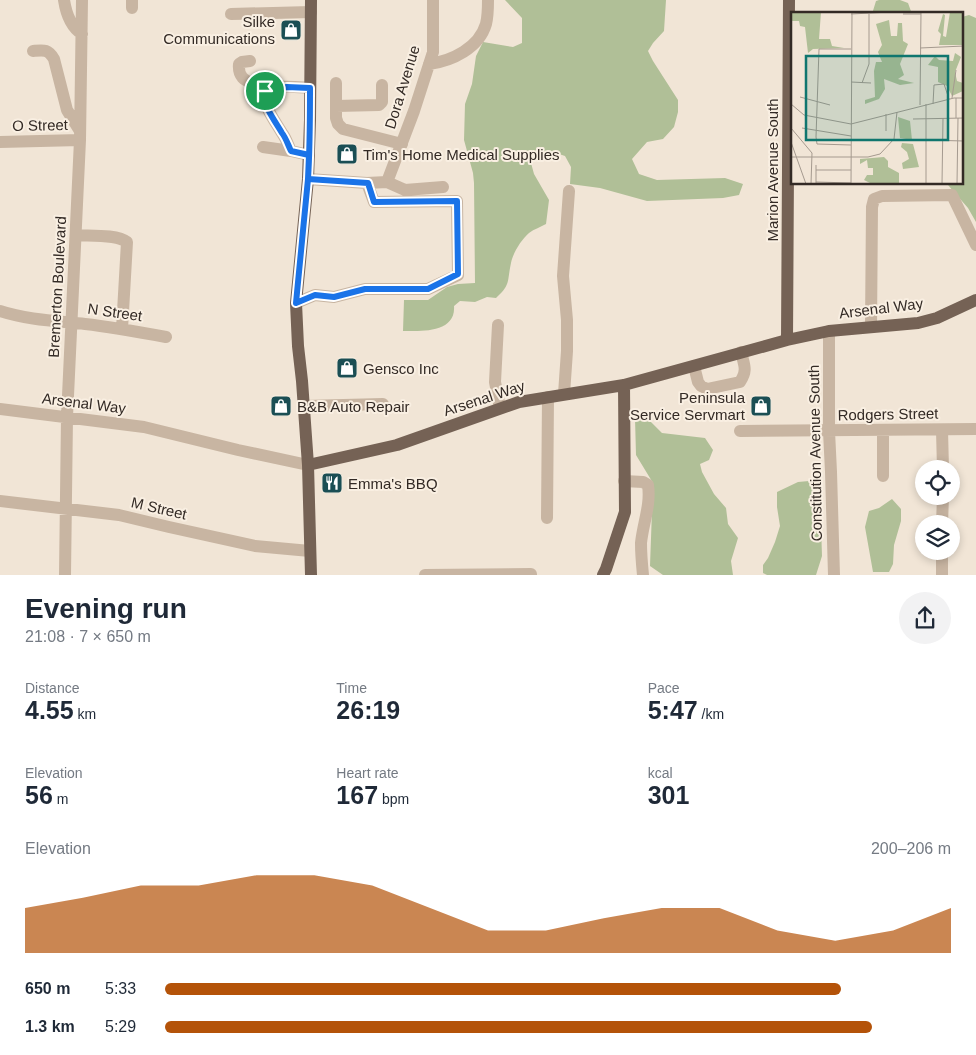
<!DOCTYPE html>
<html lang="en">
<head>
<meta charset="utf-8">
<style>
	:root { --surface:#fff; --page:#f2f2f3; --text:#1f2937; --muted:#747a83; --accent:#b45309 }
	body { margin:0; font-family:Helvetica,sans-serif; background:var(--page); color:var(--text); height:100vh; display:flex; flex-direction:column; font-size:19px; white-space:nowrap }
	* { box-sizing:border-box; margin:0 }
	p { font-size:16px; color:var(--muted) }
	.icon { flex:none; width:28px; height:28px; fill:none; stroke:currentColor; stroke-width:2; stroke-linecap:round; stroke-linejoin:round }
	.map { position:relative; height:575px; overflow:hidden }
	.drawer { display:flex; flex-direction:column; background:var(--surface); flex:1 }
	.drawer>* { flex:none }
	.fabs { position:absolute; left:915px; top:460px; display:grid; gap:10px }
	.fabs a { display:grid; place-items:center; width:45px; height:45px; border-radius:50%; background:var(--surface); box-shadow:0 2px 8px #0003; font-size:25px }
	.pin { position:absolute; display:grid; place-items:center; width:42px; height:42px; color:#fff; margin:-21px; border:2px solid #fff; border-radius:50%; box-shadow:0 1px 5px #0007 }
	.round { display:grid; place-items:center; flex:none; width:52px; height:52px; border-radius:26px; background:var(--page) }
	.overview { display:flex; align-items:center; justify-content:space-between; height:85px; padding:0 25px }
	h1 { font-size:28px; font-weight:600; line-height:38px }
	.metrics { display:grid; grid-template-columns:repeat(3,1fr); gap:8px; height:85px; padding:5px 25px }
	.metrics div { display:grid; align-content:center }
	.metrics b { font-size:25px; font-weight:600 }
	.metrics small { font-size:14px; font-weight:400 }
	.metrics p { font-size:14px }
	.chart { height:140px; padding:10px 25px }
	.chart p { display:flex; justify-content:space-between }
	.chart svg { width:100%; height:90px; margin-top:5px; fill:var(--accent); opacity:.7 }
	ul { padding:0 25px; list-style:none; font-size:16px }
	li { display:grid; grid-template-columns:80px 60px 1fr; align-items:center; height:38px }
	li i { height:12px; border-radius:6px; background:var(--accent) }
	.map>svg:first-child { display:block }
	.green { fill:#b0bf97 }
	.lines { fill:none; stroke-linecap:round; stroke-linejoin:round }
	.minor { stroke:#c8b5a2; stroke-width:12 }
	.major { stroke:#756255; stroke-width:12 }
	.route-casing { stroke:#fff; stroke-width:10 }
	.route { stroke:#1a73e8; stroke-width:6 }
	.labels { text-anchor:middle; dominant-baseline:central; stroke-width:4; stroke-linejoin:round; paint-order:stroke }
	.poi-label { font-size:15px; fill:#332a25; stroke:#f9efe2; text-anchor:start }
	.street-label { font-size:15px; fill:#332a25; stroke:#f9efe2 }
	.inset-road { fill:none; stroke:#a59a8f; stroke-width:1 }
	.view { fill:#0f766e; fill-opacity:0.15; stroke:#0f766e; stroke-width:2.5 }
	.inset-edge { fill:none; stroke:#332a25; stroke-width:2.5 }
</style>
</head>
<body>
<div class="map">
<svg width="976" height="575" viewBox="0 0 976 575">
	<rect width="100%" height="100%" fill="#f1e5d6"/>
	<path class="green" d="M505,0H666L664,31L653,43L648,51L653,61L678,100V112L674,127L663,139L647,142L632,159L639,174L657,180L725,178L743,184L739,195L723,198L647,201L600,188L570,184L571,167L565,156L553,152L535,155L531,163L534,174L549,200L546,224C541,227 534,229 529,233C521,240 513,253 511,263C507,281 511,285 496,298L487,297L475,302L460,301L454,306C456,333 421,331 403,331L404,300H428L447,287L458,284L475,283L474,183L473,173L464,140L465,104L472,84L476,56L483,42L513,47L522,43V18Z
		M879,0H900L908,3L912,14H872L876,1Z
		M969,15L976,18V222L968,208L948,185H921L919,184H962V17Z
		M635,418L649,420L662,433L705,438L713,450L709,460L700,464L702,472L714,494L726,508L728,524L738,538L731,561L733,575H663L650,566L653,483L636,455Z
		M809,481L816,484L820,493L822,556L816,575H767L763,573V565L768,558L775,542L780,526L777,507V492L798,482Z
		M892,499L901,509V521L894,545L893,564L889,572H873L865,527L869,511L879,508Z"/>
	<g class="lines">
		<path class="minor" d="M64,0C66,13 71,27 82,34
			M132,8V0
			M231,14L311,12
			M33,51C44,50 48,49 54,59L67,110L80,131
			M250,61L242,62L239,64C237,84 255,81 265,91
			M429,64C452,61 479,48 486,24C488,16 488,8 488,0
			M336,83V118L338,124L343,129L402,144
			M336,106L379,105L382,102V85
			M0,142L80,140
			M263,147L291,151L309,155
			M291,151C288,145 286,138 282,133C275,121 264,107 263,92C276,84 296,87 310,88
			M308,179L367,183L387,182L405,190L443,187
			M387,182L414,111L433,52V0
			M76,235C89,236 117,234 127,242L122,329
			M296,303L315,295L334,297L365,289H428L458,275L457,201L374,202L367,183
			M0,311C27,320 57,321 85,324C112,327 139,332 166,337
			M498,325L495,382L500,408
			M871,327L872,207L874,199L882,196L952,195L976,245
			M829,331V431L831,472L834,575
			M694,366L698,382L701,386L707,389L740,382C748,370 744,365 741,352
			M564,394L567,351V320L563,276L569,191
			M304,406L383,404
			M0,409L144,427L238,450L308,465
			M883,430V476
			M942,430L943,469
			M740,431L976,429
			M624,481L643,482L648,485C651,505 643,523 641,543C641,554 642,565 643,575
			M0,501L119,515L169,527L255,546L310,551
			M547,518L548,397
			M942,524L943,496
			M65,575L67,417L80,140L82,0
			M425,575L531,574V575
			M942,575V551"/>
		<path class="major" d="M787,340L789,0
			M308,465L397,445L519,402L624,385L787,340L829,331L918,323L937,318L976,300
			M311,575L308,465L302,381L298,346L296,303L308,179L310,120L311,0
			M603,575L606,569L625,512L624,385"/>
	</g>
	<g class="lines">
		<g class="route-casing">
			<path id="route" d="M265,91L263,92C264,107 275,121 282,133C286,138 288,145 291,151L309,155L308,179L296,303L315,295L334,297L365,289H428L458,274L457,201L374,202L368,183L308,179C310,148 310,118 310,88L287,87L265,91"/>
		</g>
		<use href="#route" class="route"/>
	</g>
	<defs>
		<g id="shop-square" transform="scale(1.125)"><rect x="-9" y="-9" width="18" height="18" rx="4" fill="#1a4e54" stroke="#f9efe2"/><path d="M-5-2.5h2.3a2.7 3.5 0 0 1 5.4 0H5L5.5 6h-11ZM-1.5-2.5h3a1.5 2.3 0 0 0-3 0Z" fill="#fff"/></g>
		<g id="restaurant-square" transform="scale(1.125)"><rect x="-9" y="-9" width="18" height="18" rx="4" fill="#1a4e54" stroke="#f9efe2"/><path d="M-5-6h1v4h1v-4h1v4h1v-4h1v5L-1.5 .5V6h-2V.5L-5-1ZM5-6V6H3V1.5H1.5Q1.5-4 5-6Z" fill="#fff"/></g>
	</defs>
	<g fill-rule="evenodd">
		<use href="#shop-square" x="291" y="30"/>
		<use href="#shop-square" x="347" y="154"/>
		<use href="#shop-square" x="347" y="368"/>
		<use href="#shop-square" x="281" y="406"/>
		<use href="#shop-square" x="761" y="406"/>
		<use href="#restaurant-square" x="332" y="483"/>
	</g>
	<g class="labels">
		<g class="poi-label">
			<text x="275" y="21" text-anchor="end">Silke<tspan x="275" dy="17">Communications</tspan></text>
			<text x="363" y="154">Tim's Home Medical Supplies</text>
			<text x="363" y="368">Gensco Inc</text>
			<text x="745" y="397" text-anchor="end">Peninsula<tspan x="745" dy="17">Service Servmart</tspan></text>
			<text x="297" y="406">B&amp;B Auto Repair</text>
			<text x="348" y="483">Emma's BBQ</text>
		</g>
		<g class="street-label">
			<text transform="translate(402 87) rotate(-73)">Dora Avenue</text>
			<text transform="translate(40 125) rotate(-1)">O Street</text>
			<text transform="translate(772 170) rotate(-90)">Marion Avenue South</text>
			<text transform="translate(57 287) rotate(-87)">Bremerton Boulevard</text>
			<text transform="translate(881 308) rotate(-7)">Arsenal Way</text>
			<text transform="translate(115 312) rotate(8)">N Street</text>
			<text transform="translate(484 398) rotate(-18)">Arsenal Way</text>
			<text transform="translate(84 403) rotate(7)">Arsenal Way</text>
			<text transform="translate(888 414) rotate(-1)">Rodgers Street</text>
			<text transform="translate(815 453) rotate(-91)">Constitution Avenue South</text>
			<text transform="translate(159 508) rotate(13)">M Street</text>
		</g>
	</g>
	<g transform="translate(791 12)">
		<rect width="172" height="172" fill="#f1e5d6"/>
		<path d="M0,0H30L28,27H39L41,34L53,36L22,37L17,41L14,15L9,14L8,9H0ZM159,0H172V33H148L150,22L147,19L152,2L154,3L152,24L155,25ZM98,8L100,24H106L107,11H111L112,29L117,32L109,52L113,63L107,67L123,71L109,73L93,67L94,77L88,87L74,92V88L84,85L83,59L85,50H91L87,40L91,33L85,12ZM164,41L170,45L164,60L166,69L172,71V79L161,84L156,74L147,70V55L137,53L144,44L148,48L162,49ZM107,105L119,109L121,128L109,126ZM111,131L122,132L128,155L112,157L111,151L118,147L116,140L110,135ZM93,145L97,149V155L108,161V172H81L73,168L76,163H82V156H77L76,148L69,152V147Z" fill="#b0bf97"/>
		<path class="inset-road" d="M60,2L100,0M112,2H130M129,36L173,34M60,70L80,71M71,71L78,52V2M9,85L39,93M161,86L165,58M0,92L13,103L60,112M142,92L143,73L153,72L158,87M129,93L130,0M165,106V86M122,107L173,106M60,112L163,86H173M0,116L21,141L20,172M11,116L60,124M95,119V102M136,128L173,129M0,130L15,172M60,133L26,132L25,125L28,37H60M0,145H77L89,142L103,127L106,100M25,158H60M25,170L60,171M25,171V153M60,172L61,0M135,172V92M151,172L152,106M166,172L167,106"/>
		<path class="view" d="M15,44H157V128H15Z"/>
		<rect width="172" height="172" class="inset-edge"/>
	</g>
</svg>
<div class="fabs">
<a><svg class="icon" aria-label="locate" viewBox="0 0 24 24"><circle cx="12" cy="12" r="6"/><path d="M12 2v4M12 18v4M2 12h4M18 12h4"/></svg></a>
<a><svg class="icon" aria-label="layers" viewBox="0 0 24 24"><path d="M12 4l9 5-9 5-9-5zM3 14l9 5 9-5"/></svg></a>
</div>
<div class="pin" style="left:265px;top:91px;background:#1e9e55"><svg class="icon" aria-label="arrive" viewBox="0 0 24 24"><path d="M6 21V4h12l-3 4 3 4H6"/></svg></div>
</div>
<section class="drawer">
<div class="overview"><div><h1>Evening run</h1><p>21:08 · 7 × 650 m</p></div><a class="round"><svg class="icon" aria-label="share" viewBox="0 0 24 24"><path d="M12 15V3M7 8l5-5 5 5M5 13v7h14v-7"/></svg></a></div>
<div class="metrics">
<div><p>Distance</p><b>4.55<small> km</small></b></div>
<div><p>Time</p><b>26:19</b></div>
<div><p>Pace</p><b>5:47<small> /km</small></b></div>
</div>
<div class="metrics">
<div><p>Elevation</p><b>56<small> m</small></b></div>
<div><p>Heart rate</p><b>167<small> bpm</small></b></div>
<div><p>kcal</p><b>301</b></div>
</div>
<div class="chart"><p><span>Elevation</span>200–206 m</p>
<svg viewBox="0 0 160 44" preserveAspectRatio="none"><path d="M0 44V22L10 17L20 11L30 11L40 6L50 6L60 11L70 22L80 33L90 33L100 27L110 22L120 22L130 33L140 38L150 33L160 22V44z"/></svg>
</div>
<ul>
<li><b>650 m</b>5:33<i style="width:86%"></i></li>
<li><b>1.3 km</b>5:29<i style="width:90%"></i></li>
</ul>
</section>
</body>
</html>
